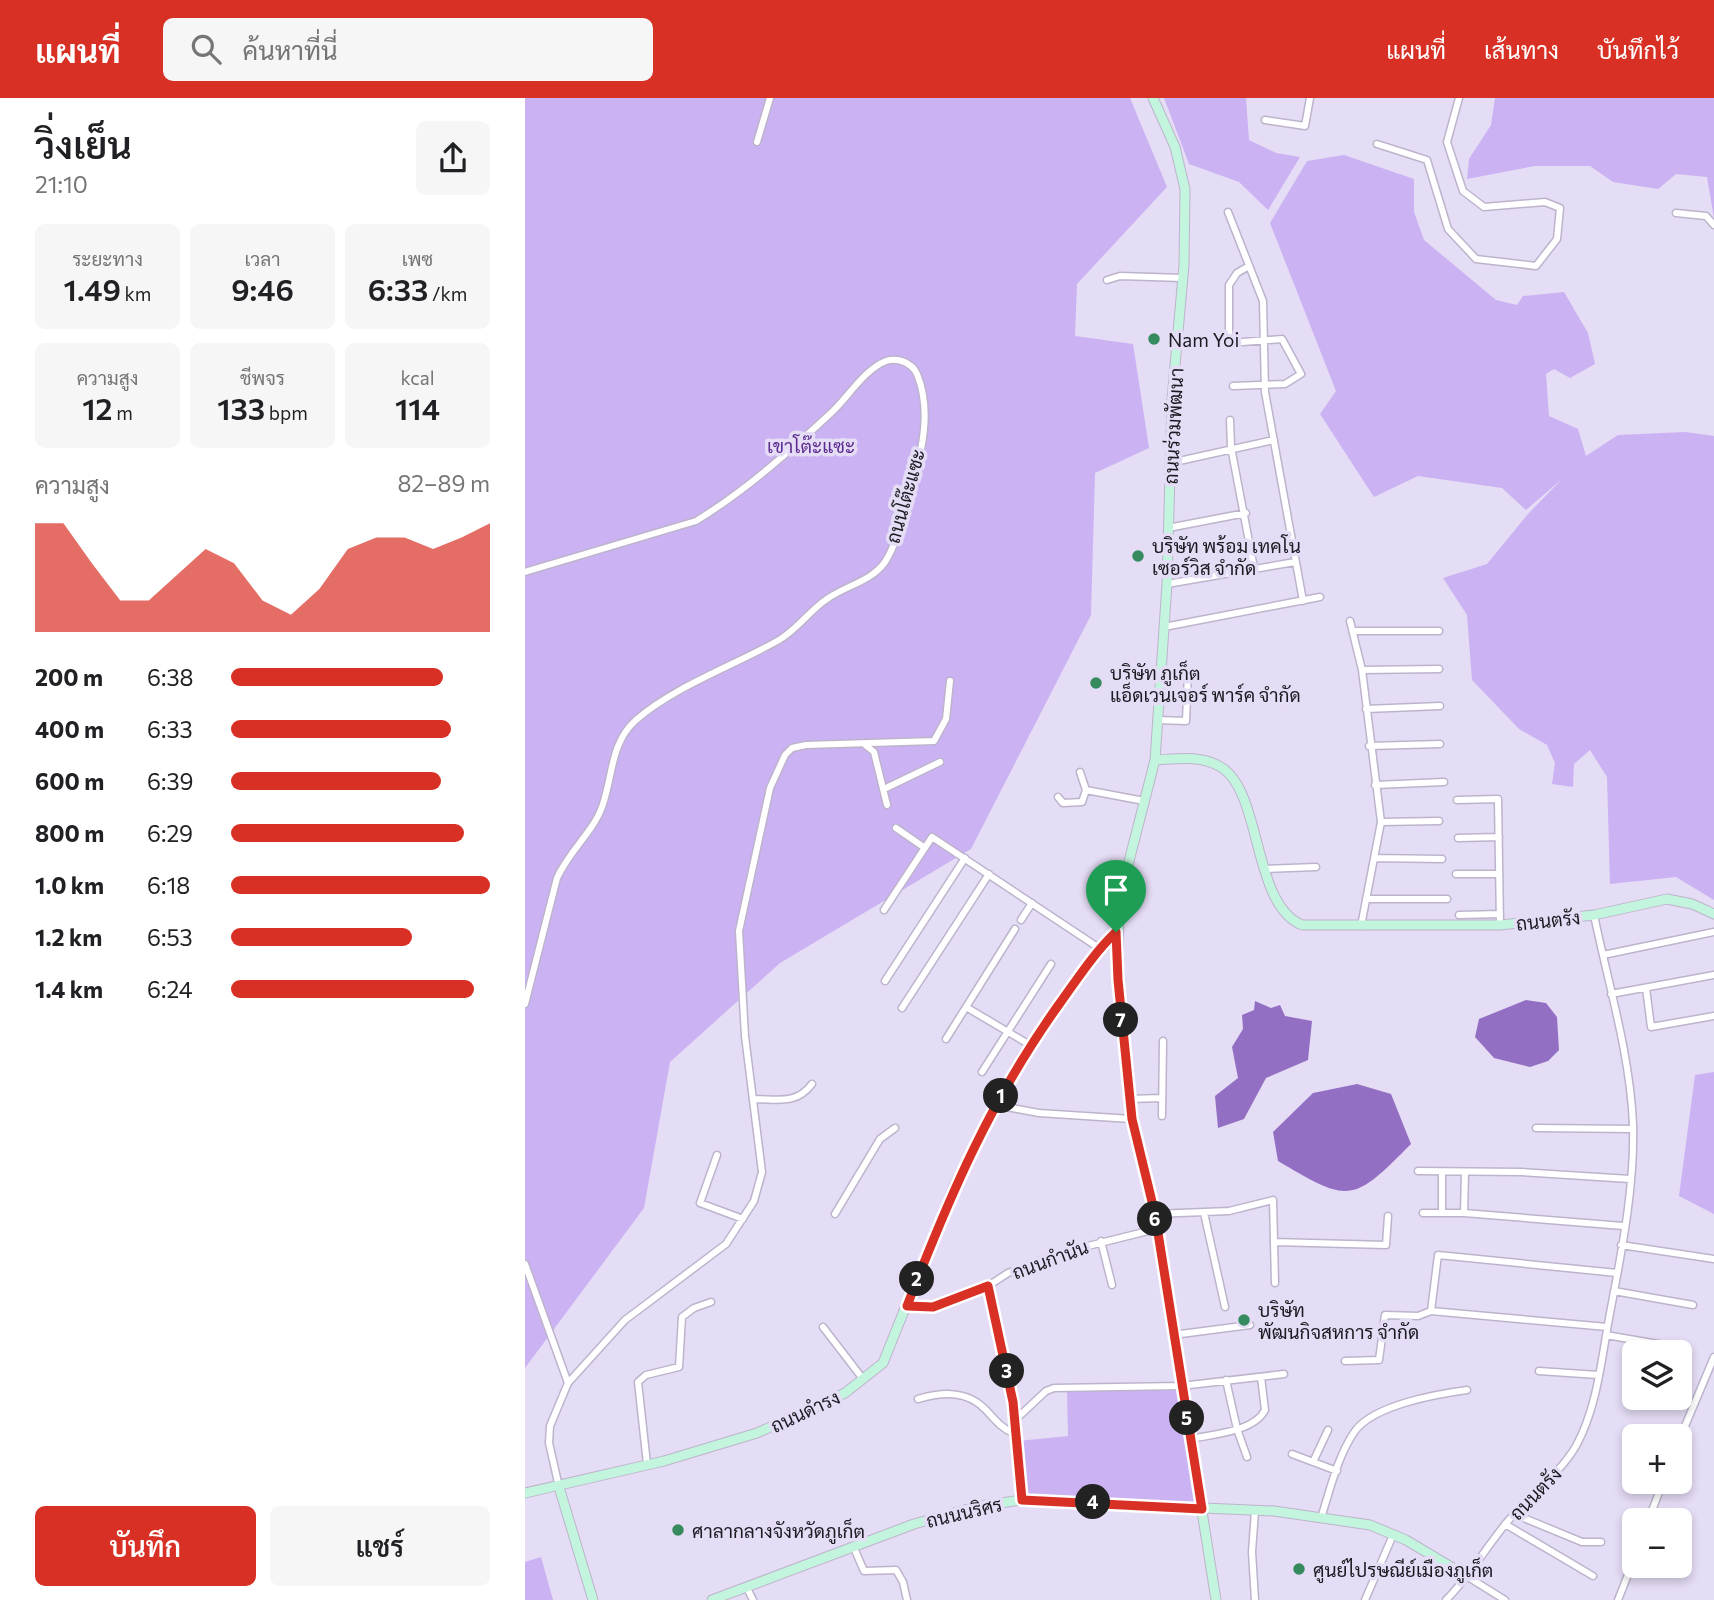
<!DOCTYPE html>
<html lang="th">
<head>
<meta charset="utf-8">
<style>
	:root { --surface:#fff; --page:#f6f6f6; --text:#202124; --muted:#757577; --accent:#d93025 }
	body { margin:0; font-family:Commissioner,Sarabun,sans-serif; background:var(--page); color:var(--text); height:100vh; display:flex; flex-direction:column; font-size:26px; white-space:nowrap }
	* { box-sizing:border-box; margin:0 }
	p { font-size:23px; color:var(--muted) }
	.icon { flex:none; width:38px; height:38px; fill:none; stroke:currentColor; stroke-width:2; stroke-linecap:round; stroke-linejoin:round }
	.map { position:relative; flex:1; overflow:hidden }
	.side { display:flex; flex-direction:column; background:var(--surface); width:525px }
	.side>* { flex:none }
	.buttons { position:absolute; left:1097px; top:1242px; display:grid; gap:14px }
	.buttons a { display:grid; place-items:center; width:70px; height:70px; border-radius:10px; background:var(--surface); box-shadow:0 4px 10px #0003; font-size:35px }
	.pin { position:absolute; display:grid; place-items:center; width:60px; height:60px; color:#fff; margin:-72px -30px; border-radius:50% 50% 50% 0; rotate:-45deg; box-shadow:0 0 7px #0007 }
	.pin .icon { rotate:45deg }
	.km { position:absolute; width:35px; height:35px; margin:-18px; border-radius:50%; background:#222; color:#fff; font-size:19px; line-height:35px; text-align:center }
	.round { display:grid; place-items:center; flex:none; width:74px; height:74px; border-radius:10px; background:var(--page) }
	.overview { display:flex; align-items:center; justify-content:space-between; height:119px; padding:0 35px }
	h1 { font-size:38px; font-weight:600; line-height:52px }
	.stats { display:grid; grid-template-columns:repeat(3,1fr); gap:10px; height:119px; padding:7px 35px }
	.stats div { display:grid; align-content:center; border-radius:10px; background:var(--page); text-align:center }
	.stats b { font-size:30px; font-weight:600 }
	.stats small { font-size:19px; font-weight:400 }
	.stats p { font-size:19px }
	.chart { height:196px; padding:14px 35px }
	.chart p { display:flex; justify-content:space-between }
	.chart svg { width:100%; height:126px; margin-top:7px; fill:var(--accent); opacity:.7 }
	.button { display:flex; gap:14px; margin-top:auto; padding:14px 35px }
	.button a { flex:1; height:80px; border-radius:10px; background:var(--accent); color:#fff; font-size:28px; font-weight:600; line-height:80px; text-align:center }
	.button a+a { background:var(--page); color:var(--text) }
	ul { padding:0 35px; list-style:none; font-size:23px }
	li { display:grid; grid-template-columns:112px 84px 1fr; align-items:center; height:52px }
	li i { height:18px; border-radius:9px; background:var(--accent) }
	header { display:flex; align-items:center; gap:42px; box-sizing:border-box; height:98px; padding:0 35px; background:var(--accent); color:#fff }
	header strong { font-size:33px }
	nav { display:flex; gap:38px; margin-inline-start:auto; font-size:24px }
	.search { width:490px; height:63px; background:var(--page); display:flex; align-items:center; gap:18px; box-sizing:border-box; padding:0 24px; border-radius:10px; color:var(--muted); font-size:26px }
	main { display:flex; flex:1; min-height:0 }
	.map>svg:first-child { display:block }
	.green { fill:#cbb2f2 }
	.water { fill:#936fc3 }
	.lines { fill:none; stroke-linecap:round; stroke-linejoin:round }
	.street-casing { stroke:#bdb4cc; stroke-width:9 }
	.secondary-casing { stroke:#bdb4cc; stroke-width:11 }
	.street { stroke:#fff; stroke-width:6 }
	.secondary { stroke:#c3f4dd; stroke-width:9 }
	.route-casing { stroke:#fff; stroke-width:14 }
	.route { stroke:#d93025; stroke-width:9 }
	.poi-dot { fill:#368b5e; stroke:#e5dcf5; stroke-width:2.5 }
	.labels { text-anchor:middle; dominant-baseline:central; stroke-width:7; stroke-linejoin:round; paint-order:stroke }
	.poi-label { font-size:19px; fill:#1d1a22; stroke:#e5dcf5; text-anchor:start }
	.street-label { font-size:19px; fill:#1d1a22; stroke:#e5dcf5 }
	.park-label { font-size:19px; fill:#5d2c90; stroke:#e5dcf5 }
</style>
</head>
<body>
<header>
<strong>แผนที่</strong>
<div class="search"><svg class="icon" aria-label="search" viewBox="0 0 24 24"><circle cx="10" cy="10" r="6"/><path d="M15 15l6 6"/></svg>ค้นหาที่นี่</div>
<nav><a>แผนที่</a><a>เส้นทาง</a><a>บันทึกไว้</a></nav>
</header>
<main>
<section class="side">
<div class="overview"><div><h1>วิ่งเย็น</h1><p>21:10</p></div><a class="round"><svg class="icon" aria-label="share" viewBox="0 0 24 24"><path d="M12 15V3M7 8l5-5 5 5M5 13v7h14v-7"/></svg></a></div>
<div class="stats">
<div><p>ระยะทาง</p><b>1.49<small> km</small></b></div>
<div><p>เวลา</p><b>9:46</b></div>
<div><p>เพซ</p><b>6:33<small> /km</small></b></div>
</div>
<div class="stats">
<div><p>ความสูง</p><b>12<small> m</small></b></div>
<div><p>ชีพจร</p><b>133<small> bpm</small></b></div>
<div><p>kcal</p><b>114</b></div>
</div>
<div class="chart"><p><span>ความสูง</span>82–89 m</p>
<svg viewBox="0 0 160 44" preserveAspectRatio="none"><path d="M0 44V6L10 6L20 20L30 33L40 33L50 24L60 15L70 20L80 33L90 38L100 29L110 15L120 11L130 11L140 15L150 11L160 6V44z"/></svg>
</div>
<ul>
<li><b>200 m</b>6:38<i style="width:82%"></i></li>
<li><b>400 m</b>6:33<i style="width:85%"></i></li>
<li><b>600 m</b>6:39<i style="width:81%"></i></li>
<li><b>800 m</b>6:29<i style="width:90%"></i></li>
<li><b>1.0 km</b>6:18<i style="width:100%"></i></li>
<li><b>1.2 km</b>6:53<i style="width:70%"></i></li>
<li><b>1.4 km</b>6:24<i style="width:94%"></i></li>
</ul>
<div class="button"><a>บันทึก</a><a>แชร์</a></div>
</section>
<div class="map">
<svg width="1189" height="1502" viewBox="0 0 1189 1502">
	<rect width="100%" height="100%" fill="#e5dcf5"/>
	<path class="green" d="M0,0H605L642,89L552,186L550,238L608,246L624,350L570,375L566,517L446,751L255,865L145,964L119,1110L0,1270Z
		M639,0H721L724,42L751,55L775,59L743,112L714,84L664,66Z
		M970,0H1189V120L1182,79L1151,76L1133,91L1088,84L1065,68H1010L942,81L944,61L966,27Z
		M819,57L889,81V114L899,142L971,202L992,207L998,198L1039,194L1063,235L1070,266L1045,280L1029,271L1021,276L1024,318L1053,331L1061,358L1093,337L1160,334L1189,338V802L1151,779L1085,786L1082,679L1065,652L1049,666L1048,689L1027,686L1030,665L1022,647L994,631L947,582L942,517L918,480L962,466L1003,416L1037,381L1001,412L977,390L893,378L849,399L795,316L811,293L745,125L782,63Z
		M1189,974V1116L1154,1098L1170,977Z
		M652,1292L671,1407L499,1398L493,1343L543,1338L542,1293Z
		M16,1459L28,1502H0V1464Z"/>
	<path class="water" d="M1001,902L1021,905L1032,919L1034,952L1023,963L1005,969L969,960L950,939L954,921Z
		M730,903L746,910L755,907L760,918L787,923L783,962L741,980L719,1021L693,1030L690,998L713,980L707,949L718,931L717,917L729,912Z
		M832,986L866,996L886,1046C827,1106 824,1105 753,1063L748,1034L788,995Z"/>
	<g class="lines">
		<g class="street-casing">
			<path id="street" d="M740,22L780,28L785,0
				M232,44L245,0
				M852,46L902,62L923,131L951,161L1011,168L1032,141L1035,110L1020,104L959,109L938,93L922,44L934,0
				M703,114L738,203L740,294L778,503
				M1151,115L1181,118L1189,127
				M582,182L595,178L658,180
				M708,288L760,286L776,276L757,241L704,245V187L712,175L724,168
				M705,322L706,349L729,470
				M645,365L749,342
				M643,430L721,415
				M0,474L171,423C220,393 265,353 307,314C323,299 340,271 361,263C373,259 387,265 392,276C406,310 399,349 387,384C379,408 374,443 360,464C347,483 320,488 302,501C285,512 272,532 254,542C210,567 148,589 111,622C85,645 88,679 77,709C68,734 44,753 32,780L0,906
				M642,486L770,464
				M825,523L837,572L856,724L836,828
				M639,529L795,499
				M828,533H914
				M837,572L914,571
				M841,611L915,608
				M632,622L661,623L663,575L635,574
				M339,646L349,654L362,707
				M844,648L915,646
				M555,674L561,692
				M850,687L919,684
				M359,691L415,664
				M533,699L538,705L557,704L561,692L619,703
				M932,702L973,701L975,827
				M856,724L914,723
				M371,730L400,750
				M933,740L974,739
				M849,760L917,761
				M740,771L791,769
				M931,776H974
				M841,801H922
				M359,812L407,739L574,850
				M934,817L975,816
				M496,822L507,805
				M1078,857L1189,834
				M360,883L440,760
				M1121,890L1126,929L1189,918
				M1086,896L1189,877
				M441,909L505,947
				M377,910L464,776
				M421,941L490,831
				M457,974L526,866
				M229,1001C253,1001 271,1007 287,986
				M604,1001L636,1000
				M471,1007L514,1015L606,1021
				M637,1018L638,943
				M1011,1030L1108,1031
				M192,1057L175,1105L218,1121
				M893,1073L996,1074L1105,1081
				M679,1115L700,1209
				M898,1115H939L1098,1128
				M917,1115V1074
				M939,1115L940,1074
				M310,1116L355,1041L370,1030
				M630,1116L704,1113L748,1102L750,1185
				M576,1143L587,1187
				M749,1144L861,1147L863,1118
				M1096,1147L1189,1161
				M0,1166L43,1285
				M463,1188L488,1303L497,1402
				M1089,1193L1168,1207
				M382,1208L408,1209L463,1188L483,1175L535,1155L631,1131
				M906,1213L913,1157L1092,1175
				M298,1229L338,1281
				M648,1237L725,1227
				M1081,1237L1156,1250
				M820,1263L854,1262L860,1217L893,1218L906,1213L1082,1229
				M1014,1273L1073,1277
				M701,1282L712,1331L722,1359
				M393,1301C417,1294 442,1292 461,1312C470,1322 477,1331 490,1336
				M489,1323L521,1293L529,1290L656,1288L759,1276
				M1155,1340L1189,1259
				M666,1341C688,1336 729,1334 740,1312L736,1279
				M767,1356L812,1373
				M788,1364L803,1332
				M122,1366L113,1284L121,1277L154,1269L157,1219L169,1210L186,1204
				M34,1389L24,1345L25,1328L43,1285L100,1222L201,1146L229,1103L237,1074L220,938L214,833L245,690L260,657L267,650L281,647L409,643L421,621L425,583
				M989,1416L1057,1444H1076
				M796,1420C805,1392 813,1357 830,1333C849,1307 912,1296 942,1292
				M1123,1423L1138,1384
				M980,1426L1068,1478
				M329,1450L339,1473L371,1472L378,1484L382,1502
				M943,1479L980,1502
				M222,1490L228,1502
				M730,1502L727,1454L730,1413
				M840,1502L868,1437
				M921,1502C945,1478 961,1449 983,1423C1004,1398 1034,1377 1051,1348C1071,1312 1076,1266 1083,1226C1095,1161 1110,1092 1108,1026C1105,956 1083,885 1069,817
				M1093,1502L1110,1459"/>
		</g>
		<g class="secondary-casing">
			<path id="secondary" d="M628,0L650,49L660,91L659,167L647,301L642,486L630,662L594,802L593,882L606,1021L630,1116L691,1502
				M630,662C651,661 675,657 694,668C738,691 726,806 777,827H975L1069,817L1142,801L1167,806L1189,816
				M34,1389L68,1502
				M0,1395L139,1363L232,1335L320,1295L358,1265L430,1086L497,959L574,850L591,834
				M187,1502L389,1426L454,1408L497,1402L749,1413L845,1427L881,1442L943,1479"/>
		</g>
		<use href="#street" class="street"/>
		<use href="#secondary" class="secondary"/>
	</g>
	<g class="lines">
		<g class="route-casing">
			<path id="route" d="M591,834L593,882L607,1021L630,1116L677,1411L497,1402L488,1304L463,1188L408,1209L382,1208C424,1099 466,1001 535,905C553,880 569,855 591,834Z"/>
		</g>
		<use href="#route" class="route"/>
	</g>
	<g class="poi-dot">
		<circle cx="629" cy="241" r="7"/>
		<circle cx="613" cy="458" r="7"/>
		<circle cx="571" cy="585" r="7"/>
		<circle cx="719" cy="1222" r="7"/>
		<circle cx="153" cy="1432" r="7"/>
		<circle cx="774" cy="1471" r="7"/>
	</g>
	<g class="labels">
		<g class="poi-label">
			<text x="643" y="241">Nam Yoi</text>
			<text x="627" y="447">บริษัท พร้อม เทคโน<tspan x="627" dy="22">เซอร์วิส จำกัด</tspan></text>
			<text x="585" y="574">บริษัท ภูเก็ต<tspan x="585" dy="22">แอ็ดเวนเจอร์ พาร์ค จำกัด</tspan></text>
			<text x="733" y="1211">บริษัท<tspan x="733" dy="22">พัฒนกิจสหการ จำกัด</tspan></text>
			<text x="167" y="1432">ศาลากลางจังหวัดภูเก็ต</text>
			<text x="788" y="1471">ศูนย์ไปรษณีย์เมืองภูเก็ต</text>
		</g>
		<g class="street-label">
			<text transform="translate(648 328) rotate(-87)">ถนนร่วมพัฒนา</text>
			<text transform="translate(380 398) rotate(-74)">ถนนโต๊ะแซะ</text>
			<text transform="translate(1023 822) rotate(-6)">ถนนตรัง</text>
			<text transform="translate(525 1161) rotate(-20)">ถนนกำนัน</text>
			<text transform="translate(280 1313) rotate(-25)">ถนนดำรง</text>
			<text transform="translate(1010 1395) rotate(-46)">ถนนตรัง</text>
			<text transform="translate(439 1414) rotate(-13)">ถนนนริศร</text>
		</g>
		<g class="park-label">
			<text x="286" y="347">เขาโต๊ะแซะ</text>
		</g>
	</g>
</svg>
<div class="buttons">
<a><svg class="icon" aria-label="layers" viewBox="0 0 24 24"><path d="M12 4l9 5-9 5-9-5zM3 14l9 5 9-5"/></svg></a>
<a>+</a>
<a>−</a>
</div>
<div class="pin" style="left:591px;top:834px;background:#1e9e55"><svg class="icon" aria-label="arrive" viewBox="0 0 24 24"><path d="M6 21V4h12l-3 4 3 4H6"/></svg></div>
<b class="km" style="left:476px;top:998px">1</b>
<b class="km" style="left:392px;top:1181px">2</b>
<b class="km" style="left:482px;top:1273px">3</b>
<b class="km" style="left:568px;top:1404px">4</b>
<b class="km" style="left:662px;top:1320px">5</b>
<b class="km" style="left:630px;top:1121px">6</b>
<b class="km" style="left:596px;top:922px">7</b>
</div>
</main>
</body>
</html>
